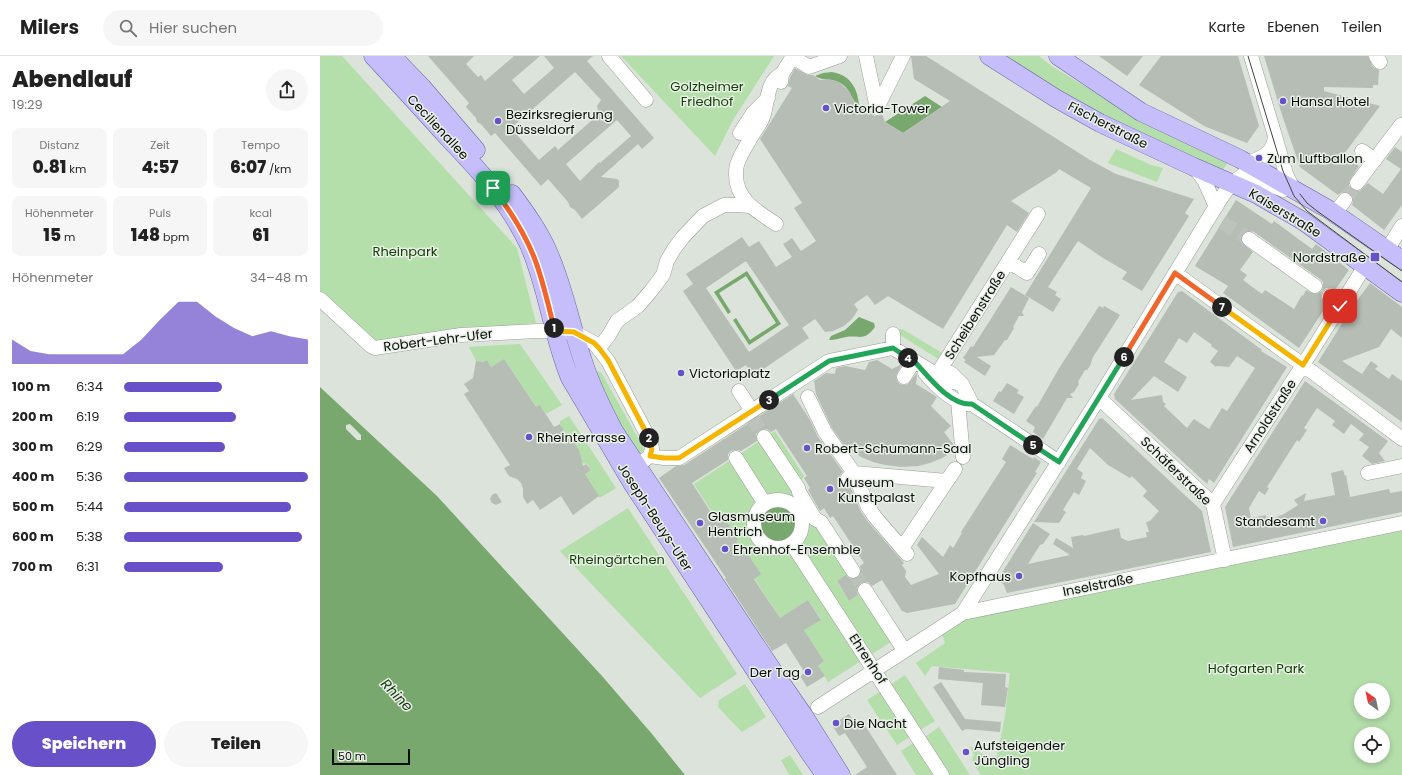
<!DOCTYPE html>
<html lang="de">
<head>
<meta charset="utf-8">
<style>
	:root { --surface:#fff; --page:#f6f6f6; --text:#222; --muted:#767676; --line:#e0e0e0; --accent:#6850c9 }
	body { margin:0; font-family:Poppins,sans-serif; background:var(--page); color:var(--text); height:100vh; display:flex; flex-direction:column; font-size:15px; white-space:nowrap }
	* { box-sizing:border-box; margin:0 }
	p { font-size:13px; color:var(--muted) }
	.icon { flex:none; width:22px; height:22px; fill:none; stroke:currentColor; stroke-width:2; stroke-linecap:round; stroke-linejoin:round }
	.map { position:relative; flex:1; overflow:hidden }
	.details { display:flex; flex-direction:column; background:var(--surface); width:320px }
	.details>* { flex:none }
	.needle { width:26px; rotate:327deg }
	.controls { position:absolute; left:1034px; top:627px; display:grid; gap:8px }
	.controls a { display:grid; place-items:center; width:36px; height:36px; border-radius:50%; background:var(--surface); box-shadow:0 2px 6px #0003; font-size:20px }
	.scale { position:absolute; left:12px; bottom:10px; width:78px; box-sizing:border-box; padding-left:4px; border:2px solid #0a0d0a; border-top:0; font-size:11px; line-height:14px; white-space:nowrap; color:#0a0d0a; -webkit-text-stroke:3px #e9f0e7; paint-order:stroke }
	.pin { position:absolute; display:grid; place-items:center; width:34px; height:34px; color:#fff; margin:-17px; border-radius:8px; box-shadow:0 2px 6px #0006 }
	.km { position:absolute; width:20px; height:20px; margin:-10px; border-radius:50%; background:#222; color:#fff; font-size:11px; line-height:20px; text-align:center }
	.round { display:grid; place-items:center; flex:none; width:42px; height:42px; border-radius:21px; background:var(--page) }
	.summary { display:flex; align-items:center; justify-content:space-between; height:68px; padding:0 12px }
	h1 { font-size:22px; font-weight:800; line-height:30px }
	.stats { display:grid; grid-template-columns:repeat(3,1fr); gap:6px; height:68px; padding:4px 12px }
	.stats div { display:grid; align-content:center; border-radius:8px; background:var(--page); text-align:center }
	.stats b { font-size:17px; font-weight:800 }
	.stats small { font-size:11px; font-weight:400 }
	.stats p { font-size:11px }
	.chart { height:112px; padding:8px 12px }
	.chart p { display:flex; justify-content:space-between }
	.chart svg { width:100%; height:72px; margin-top:4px; fill:var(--accent); opacity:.7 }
	.cta { display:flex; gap:8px; margin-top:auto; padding:8px 12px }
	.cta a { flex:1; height:46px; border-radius:24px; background:var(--accent); color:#fff; font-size:16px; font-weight:800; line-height:46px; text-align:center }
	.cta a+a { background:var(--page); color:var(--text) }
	ul { padding:0 12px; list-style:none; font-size:13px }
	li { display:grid; grid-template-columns:64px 48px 1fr; align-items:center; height:30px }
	li i { height:10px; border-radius:5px; background:var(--accent) }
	header { display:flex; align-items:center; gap:24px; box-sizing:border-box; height:56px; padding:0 20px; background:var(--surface); border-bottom:1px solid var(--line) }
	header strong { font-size:19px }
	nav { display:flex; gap:22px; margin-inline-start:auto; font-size:14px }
	.search { width:280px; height:36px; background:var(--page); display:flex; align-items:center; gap:10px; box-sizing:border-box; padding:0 14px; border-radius:22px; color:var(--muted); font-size:15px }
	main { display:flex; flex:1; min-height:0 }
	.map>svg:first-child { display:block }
	.green { fill:#b4deaa; fill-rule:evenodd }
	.water { fill:#79a86e }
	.pier { fill:#dbe3da }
	.building { fill:#b6bdb4; fill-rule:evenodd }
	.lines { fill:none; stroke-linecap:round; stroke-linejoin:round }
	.minor-tunnel { stroke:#bcc3bb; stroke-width:14; stroke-dasharray:14 7; stroke-linecap:butt }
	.minor-casing { stroke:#999f97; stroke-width:15 }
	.major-casing { stroke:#6b64a4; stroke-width:19 }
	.minor { stroke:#fff; stroke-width:14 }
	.major { stroke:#c5befa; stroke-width:18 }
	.tram { stroke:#404540; stroke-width:1 }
	.split-1-casing { stroke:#fff; stroke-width:8 }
	.split-2-casing { stroke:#fff; stroke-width:8 }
	.split-3-casing { stroke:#fff; stroke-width:8 }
	.split-4-casing { stroke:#fff; stroke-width:8 }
	.split-5-casing { stroke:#fff; stroke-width:8 }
	.split-6-casing { stroke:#fff; stroke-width:8 }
	.split-7-casing { stroke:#fff; stroke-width:8 }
	.split-8-casing { stroke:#fff; stroke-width:8 }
	.split-1 { stroke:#f0652b; stroke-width:5 }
	.split-2 { stroke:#f5b400; stroke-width:5 }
	.split-3 { stroke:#f5b400; stroke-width:5 }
	.split-4 { stroke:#22a559; stroke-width:5 }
	.split-5 { stroke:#22a559; stroke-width:5 }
	.split-6 { stroke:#22a559; stroke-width:5 }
	.split-7 { stroke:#f0652b; stroke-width:5 }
	.split-8 { stroke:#f5b400; stroke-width:5 }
	.poi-dot { fill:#6850c9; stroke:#e9f0e7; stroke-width:1.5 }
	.labels { text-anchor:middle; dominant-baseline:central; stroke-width:3; stroke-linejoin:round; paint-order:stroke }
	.park-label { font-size:13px; fill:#124103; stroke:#e9f0e7 }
	.poi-label { font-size:13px; fill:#0a0d0a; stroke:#e9f0e7; text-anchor:start }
	.street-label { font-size:13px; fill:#0a0d0a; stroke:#e9f0e7 }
	.water-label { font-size:14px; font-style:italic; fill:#16360e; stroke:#e9f0e7 }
</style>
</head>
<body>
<header>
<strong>Milers</strong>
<div class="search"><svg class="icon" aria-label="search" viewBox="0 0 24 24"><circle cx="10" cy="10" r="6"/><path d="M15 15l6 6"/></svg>Hier suchen</div>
<nav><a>Karte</a><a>Ebenen</a><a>Teilen</a></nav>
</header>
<main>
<section class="details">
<div class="summary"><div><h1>Abendlauf</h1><p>19:29</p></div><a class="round"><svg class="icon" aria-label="share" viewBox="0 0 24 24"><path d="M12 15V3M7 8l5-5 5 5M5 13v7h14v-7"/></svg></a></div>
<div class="stats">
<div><p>Distanz</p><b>0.81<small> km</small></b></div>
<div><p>Zeit</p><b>4:57</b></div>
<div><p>Tempo</p><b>6:07<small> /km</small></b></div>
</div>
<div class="stats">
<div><p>Höhenmeter</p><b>15<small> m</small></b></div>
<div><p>Puls</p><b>148<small> bpm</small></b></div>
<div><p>kcal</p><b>61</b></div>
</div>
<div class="chart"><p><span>Höhenmeter</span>34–48 m</p>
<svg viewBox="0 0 160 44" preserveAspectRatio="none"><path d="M0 44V29L10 36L20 38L30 38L40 38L50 38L60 38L70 29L80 17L90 6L100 6L110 15L120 22L130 27L140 24L150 27L160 29V44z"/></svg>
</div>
<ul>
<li><b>100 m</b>6:34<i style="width:53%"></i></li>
<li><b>200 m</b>6:19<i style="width:61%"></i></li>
<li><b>300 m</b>6:29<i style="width:55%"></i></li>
<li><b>400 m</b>5:36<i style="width:100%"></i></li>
<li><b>500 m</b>5:44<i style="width:91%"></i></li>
<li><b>600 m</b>5:38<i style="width:97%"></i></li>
<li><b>700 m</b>6:31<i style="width:54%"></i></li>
</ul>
<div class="cta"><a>Speichern</a><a>Teilen</a></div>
</section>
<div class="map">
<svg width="1082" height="719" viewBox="0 0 1082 719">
	<rect width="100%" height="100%" fill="#dbe3da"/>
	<path class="green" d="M0,0H22L197,192L216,267L98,280L55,286L0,235Z
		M301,0H454L413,64L395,100Z
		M681,0H719L733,11L801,52L908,106L902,115L772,54Z
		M796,93L831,109L843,112L837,126L788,107Z
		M579,273H582L624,298L620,304L577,277Z
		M200,288L242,349L226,358L220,349L216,351L184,303L171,311L167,304L163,306L156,305L149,291Z
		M275,315L280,316L282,318L323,391L324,394L321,397L319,398L301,375Z
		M249,360L296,432L280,442L265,418L271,414L267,408L262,407C260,401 258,393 254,388C250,381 241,382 244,374L240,368V365Z
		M455,375L484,420L476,433L530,517L517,526L529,545L543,536L574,584L508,626L498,610L504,605L484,574L501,563L488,544L460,562L374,428Z
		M308,452L417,618L380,642L240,495Z
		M1082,474V719H661L652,705L654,698L649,690L668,701L677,700L685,660L690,617L612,610L605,620L596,607L625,587L621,575L642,564ZM1041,634H1063V656H1041ZM1041,678H1063V700H1041Z
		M585,619L615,665L600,674L570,629Z
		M425,628L446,661L422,676L398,651L399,644Z
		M561,635L591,680L577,689L547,644Z
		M619,671L650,719H629L605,681Z
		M595,686L616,719H596L581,695Z
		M470,699L483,719H470L468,717L461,704Z"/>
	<path class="water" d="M512,16C530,19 538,32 539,50C531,44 531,34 522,28C512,21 504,26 495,20L503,17Z
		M605,40L622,51L583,77L565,66Z
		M427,215L461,268L429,289L413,264L416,262L430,284L456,267L426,220L399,237L411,256L408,258L394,236Z
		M539,261L554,267L555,271C543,286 541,279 526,281C520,282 515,284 509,284L511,280L525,274Z
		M0,331L117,440L282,620L332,678L365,719H0Z
		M441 468a17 17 0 1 1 34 0a17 17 0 1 1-34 0Z"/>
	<path class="pier" d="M30,368L41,379V384H37L26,373V369Z"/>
	<path class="building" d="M108,0H154L146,8L158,21L161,19L165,25L194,0H220L192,24L204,38L234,12L224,0H273L267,5L334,82L322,93L318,88L281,121L297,123L299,125V131L262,163L255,154L250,151L248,146L228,123L221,130L175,77L171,80L161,68L157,66L156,62L146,51L149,47ZM255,16L281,44L277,50L279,58L238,94L235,90L219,104L191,72ZM297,64L311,80L280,107L279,106L260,125L246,108Z
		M591,0H606L770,104L796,118L874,143L865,157L869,160L822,235L802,223L807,216L783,202L758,185L728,231L737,236L735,239L741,243L733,256L705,239L771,132L739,113L737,116L691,145L709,157L697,176L687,169L623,273L568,240L555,249L547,239L534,248L538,254L532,263L524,270L513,275L505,276L495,263L482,272L489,282L433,320L426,309L416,315L363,235L373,228L366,218L422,181L429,191L439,185L456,211L472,201L463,188L468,185L472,182L481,195L496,185L474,152L482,147L440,83L472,32L468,30L470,21L475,12L488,19H493L500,24L509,23L519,26L529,35L534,46L542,51L548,50L550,56L554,60H558L562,58L565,66L583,77L630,45L594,23ZM426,205L469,269L429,296L386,232Z
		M779,0H823L807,20Z
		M841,0H918L939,70L927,87L884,70L819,29Z
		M944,0H1048L1053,11L1059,14L1058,29H1053V32L1004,31V35L1060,50L1024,98L1039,110L1029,126V130L1032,134L1036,135H1040L1048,127L1063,138L1081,113L1066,103L1075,91L1082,96V149L1064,174L1032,149L1033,146V141L1030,137L1022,136L1018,139L980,111L963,62Z
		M916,144L952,168L954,165L992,193L996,188L1029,214L1015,234L1010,232H1006L1002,235L1001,242L1007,249L979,292L903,237L908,230L875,210ZM926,175H930L934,176L1000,223L1003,226V230L1002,235L995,238L986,234L983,240L982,239L974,253L945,234L942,238L923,224L927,219L920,214L933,196L921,186L922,178Z
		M1050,227L1082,251V282L1071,273L1059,291L1022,305L1042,318L1051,305L1058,310L1055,313L1069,323L1072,318L1082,325V366L998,306L1033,250Z
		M691,231L709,242L702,256L704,260H699L693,271L694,272L687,284H685L674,299L657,301L671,310L665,320L644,306L646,304L643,302L651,290L653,291Z
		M862,235L942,294L941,295L967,311L894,427L889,423L887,428L795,343L794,338L830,281L858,236ZM874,276L892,289L891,290L898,295L890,306L896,311L897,310L909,311L917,300L935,312L907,355L902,352L889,373L874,363L867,372L844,350L846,348L843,346L842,339L811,344L834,320L858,336L867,321L844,306L859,282L867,287Z
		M779,250L783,252L784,250L800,259L773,301L770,310L767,314H765L758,326L759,328L754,336L750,338L753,342H747L723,383L713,376L715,371L706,365L716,350L717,351L738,314Z
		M184,303L216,351L220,349L234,371L240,368L244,374L240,377L254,387L259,394L263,410L266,408L271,414L265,418L279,440L253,459L241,440L220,454L213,444L207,448L203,441V432L201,427L197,423L189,420L184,412L190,409L144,338L149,335L144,328L153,322L156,305L163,306L167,304L171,311Z
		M557,304L572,313L582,308L576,320L577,325L580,328L584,329L588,328L597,317V320L596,328L617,341L611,350L631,370L624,376L633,388L634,395L622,402L610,407L598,410L582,411L565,409L553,406L541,401L524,389L512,372L496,338L494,325L506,317L515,318L516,312L525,310L545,314L549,306Z
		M985,325L1068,385L1059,397L1065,405L1052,408L1042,400L1049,391L1039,384L1044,378L1031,368L1024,378L1012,369L1015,365L997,352L984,372L987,374L979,386L977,384L947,431L949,432L945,439L939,435L929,452L931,462L946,459V462L954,460V462L964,458L978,449L974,444L986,437L984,445L1015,439L1011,417L1023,414L1025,420L1026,419L1030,441L1069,433L1070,437L1082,435V456L913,491L905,451Z
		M687,327L699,334L697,337L704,341L694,358L673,345L679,335L681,336Z
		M473,338L490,364L498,381L523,416L520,419L521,427L525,430H530L541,456L549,467L584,507L582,509L586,515L585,521L591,529L619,518L597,489L602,481L623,501L630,489L633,492L642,477L641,476L686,406L682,403L690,389L713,403L714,401L721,406L715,416L717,417L706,434L635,548L587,557L582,555L562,524L552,530L548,526L541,527L538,530L537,534L538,539L529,545L517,525L526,519L530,523L537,522L541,518V514L540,510L544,507L513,460L510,462L504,452L500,455L488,434L490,432L484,422L487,420L456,373L451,376L447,373L440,374L436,378L437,385L421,395L416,394L411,395L408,398V404L372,427L398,467L405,463L418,484L416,485L420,492L425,498L427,497L441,518L434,523L460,562L488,544L501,564L484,574L504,605L498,610L505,620L487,631L480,620L485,617L466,587L452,595L405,523L406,522L339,422L356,410L364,409Z
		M782,362L882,455L891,496L687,537L684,529L678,523L713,467L730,478L723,488L720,489L708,508L750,499L733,488L736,482L753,492L751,481L763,479L764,480L799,472L801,482L808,485L827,481L826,476H829L826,466L830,465L839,455L823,440L827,435L812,420L810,422L788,409L770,392L757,413L763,417L761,422L766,425L759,439L754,436L743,454L746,456L739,467L714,466L779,363Z
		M176,437L182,446L176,449L172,447L170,443L172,439Z
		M619,611L644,614V616L686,618L685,631L688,632L685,651L661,649L663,627L618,623Z
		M621,626L645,663L681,666L680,676L646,673L642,675L613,631Z
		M529,658L536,669L542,665L577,719H535L547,711L525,677L519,680L512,669Z"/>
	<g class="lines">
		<path class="minor-tunnel" d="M1025,144L1037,127
			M902,166L929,183
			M432,361L444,381
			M533,515L545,534"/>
		<g class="minor-casing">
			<path id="minor" d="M289,0L326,44
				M546,0L557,52
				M1056,0L1060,6
				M473,1L489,11L520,0
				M461,26L462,18L473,0
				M557,52L583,0
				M420,77L433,57L448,42
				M955,80L966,118L974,135
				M1042,95L1055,104
				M927,107C942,102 954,97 955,80L931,0
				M874,111L884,124L896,151
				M1037,127L1081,69
				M1015,157L1025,144
				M718,158L621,312L632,318L642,328L652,348L739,406
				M456,168C438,156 416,144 416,119C416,116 416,112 417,109C419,101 425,92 429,85C433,77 440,69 443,61C448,48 446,24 462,18
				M929,183L995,230
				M1067,194L1082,170
				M689,206L707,217L719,198
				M855,217L983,309L1082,383
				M1009,240L1020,250
				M0,243L51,290L55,292L141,279L218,275L254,276L274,287L288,305L331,386L332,393L330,400
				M279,292L289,279L297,265L318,250L330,236L343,219L347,205L354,193L363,181L383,160L404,149H417L430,150
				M573,292V278
				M605,317C616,330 634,349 652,348
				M584,321L594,305
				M419,335L432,355
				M488,341L505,376L534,417L548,451L555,461L587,498
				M779,342L893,448L905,504
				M638,345L643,401
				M444,381L478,432L479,436L495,463L501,466L533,515
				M416,402L445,448
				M322,406L330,400L344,402H359L509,305L573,292L627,325L642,328
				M1048,417L1082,410
				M528,422L534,417L627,425L635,413
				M434 468a24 24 0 1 1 48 0a24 24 0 1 1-48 0Z
				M893,448L983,309L1045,210
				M472,488L622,719
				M582,492L627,425
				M545,534L584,594
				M643,557L779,342L901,142L912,127L923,119H929L946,128L964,134
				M498,651L643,557L1082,467"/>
		</g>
		<g class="major-casing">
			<path id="major" d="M53,0C79,28 104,55 129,83C160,115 190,148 209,189C228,232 232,279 250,322L312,427L489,696L505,719
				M72,0L102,31L156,94
				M669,0L737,43L780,67L874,111L936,138L983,165L1082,237
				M738,0L821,56L920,103L1008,153L1082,204
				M192,138C206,157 220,176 229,198C244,232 251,270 263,305C271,330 282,352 294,375L451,612L484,660L521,719"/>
		</g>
		<use href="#minor" class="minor"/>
		<use href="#major" class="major"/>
		<path class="tram" d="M928,0L963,115L974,140L987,155L1082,226
			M980,138L987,147L997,155L1082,215"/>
	</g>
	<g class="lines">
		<g class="split-1-casing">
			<path id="split-1" d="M173,132C189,153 204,176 214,201C223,224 228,248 234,272"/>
		</g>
		<g class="split-2-casing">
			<path id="split-2" d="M234,272L235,275L254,276L274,287L279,292L288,304L329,382"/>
		</g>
		<g class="split-3-casing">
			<path id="split-3" d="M329,382L332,393L330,400L344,402H359L449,344"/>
		</g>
		<g class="split-4-casing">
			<path id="split-4" d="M449,344L509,305L573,292L588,302"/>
		</g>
		<g class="split-5-casing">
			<path id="split-5" d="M588,302L594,305C608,320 630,350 652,348L713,389"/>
		</g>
		<g class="split-6-casing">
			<path id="split-6" d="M713,389L739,406L804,301"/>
		</g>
		<g class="split-7-casing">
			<path id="split-7" d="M804,301L855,217L902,251"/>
		</g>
		<g class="split-8-casing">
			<path id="split-8" d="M902,251L983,309L1020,250"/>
		</g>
		<use href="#split-1" class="split-1"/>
		<use href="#split-2" class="split-2"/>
		<use href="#split-3" class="split-3"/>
		<use href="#split-4" class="split-4"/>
		<use href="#split-5" class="split-5"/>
		<use href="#split-6" class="split-6"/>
		<use href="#split-7" class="split-7"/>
		<use href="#split-8" class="split-8"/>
	</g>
	<g class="poi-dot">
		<circle cx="963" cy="45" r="4"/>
		<circle cx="506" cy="52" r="4"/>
		<circle cx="178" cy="65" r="4"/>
		<circle cx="939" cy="102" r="4"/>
		<rect x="1050" y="196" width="10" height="10" rx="2"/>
		<circle cx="361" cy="317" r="4"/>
		<circle cx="209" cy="381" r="4"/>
		<circle cx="487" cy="392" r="4"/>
		<circle cx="510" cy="433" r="4"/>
		<circle cx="1003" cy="465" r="4"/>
		<circle cx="380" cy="467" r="4"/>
		<circle cx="405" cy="493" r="4"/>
		<circle cx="699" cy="520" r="4"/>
		<circle cx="488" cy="616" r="4"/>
		<circle cx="516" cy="667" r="4"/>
		<circle cx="646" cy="696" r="4"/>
	</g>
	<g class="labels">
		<g class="park-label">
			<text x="387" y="30">Golzheimer<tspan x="387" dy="15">Friedhof</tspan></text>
			<text x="85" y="195">Rheinpark</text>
			<text x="297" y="503">Rheingärtchen</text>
			<text x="936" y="612">Hofgarten Park</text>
		</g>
		<g class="poi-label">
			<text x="971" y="45">Hansa Hotel</text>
			<text x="514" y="52">Victoria-Tower</text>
			<text x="186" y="58">Bezirksregierung<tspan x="186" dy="15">Düsseldorf</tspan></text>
			<text x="947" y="102">Zum Luftballon</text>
			<text x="1046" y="201" text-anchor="end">Nordstraße</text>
			<text x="369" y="317">Victoriaplatz</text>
			<text x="217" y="381">Rheinterrasse</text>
			<text x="495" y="392">Robert-Schumann-Saal</text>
			<text x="518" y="426">Museum<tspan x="518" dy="15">Kunstpalast</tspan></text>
			<text x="388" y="460">Glasmuseum<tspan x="388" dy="15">Hentrich</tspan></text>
			<text x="995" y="465" text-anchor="end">Standesamt</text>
			<text x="413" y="493">Ehrenhof-Ensemble</text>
			<text x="691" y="520" text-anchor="end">Kopfhaus</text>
			<text x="480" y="616" text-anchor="end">Der Tag</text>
			<text x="524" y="667">Die Nacht</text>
			<text x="654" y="689">Aufsteigender<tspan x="654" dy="15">Jüngling</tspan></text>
		</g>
		<g class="street-label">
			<text transform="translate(788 69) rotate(27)">Fischerstraße</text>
			<text transform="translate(118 71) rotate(47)">Cecilienallee</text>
			<text transform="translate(965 157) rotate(31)">Kaiserstraße</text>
			<text transform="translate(655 259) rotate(-58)">Scheibenstraße</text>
			<text transform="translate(118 284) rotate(-7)">Robert-Lehr-Ufer</text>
			<text transform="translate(950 360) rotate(-57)">Arnoldstraße</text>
			<text transform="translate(856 415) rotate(44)">Schäferstraße</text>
			<text transform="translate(335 461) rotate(57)">Joseph-Beuys-Ufer</text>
			<text transform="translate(778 529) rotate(-11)">Inselstraße</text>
			<text transform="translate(548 603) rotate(57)">Ehrenhof</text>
		</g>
		<g class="water-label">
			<text transform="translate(77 639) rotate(46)">Rhine</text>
		</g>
	</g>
</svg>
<div class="controls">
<a><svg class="needle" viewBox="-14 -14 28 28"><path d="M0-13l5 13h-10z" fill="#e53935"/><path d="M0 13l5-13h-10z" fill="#767676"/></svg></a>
<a><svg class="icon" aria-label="locate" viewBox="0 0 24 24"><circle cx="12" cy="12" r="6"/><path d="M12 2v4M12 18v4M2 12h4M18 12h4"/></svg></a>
</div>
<div class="scale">50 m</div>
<div class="pin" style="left:173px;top:132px;background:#1e9e55"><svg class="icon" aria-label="arrive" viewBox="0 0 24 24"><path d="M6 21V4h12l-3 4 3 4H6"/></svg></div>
<div class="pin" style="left:1020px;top:250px;background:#d93025"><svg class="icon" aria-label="check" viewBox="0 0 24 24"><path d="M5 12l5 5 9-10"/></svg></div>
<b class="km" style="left:234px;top:272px">1</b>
<b class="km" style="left:329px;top:382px">2</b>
<b class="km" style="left:449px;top:344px">3</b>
<b class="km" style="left:588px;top:302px">4</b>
<b class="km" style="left:713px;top:389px">5</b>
<b class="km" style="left:804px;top:301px">6</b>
<b class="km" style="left:902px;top:251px">7</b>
</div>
</main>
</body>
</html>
